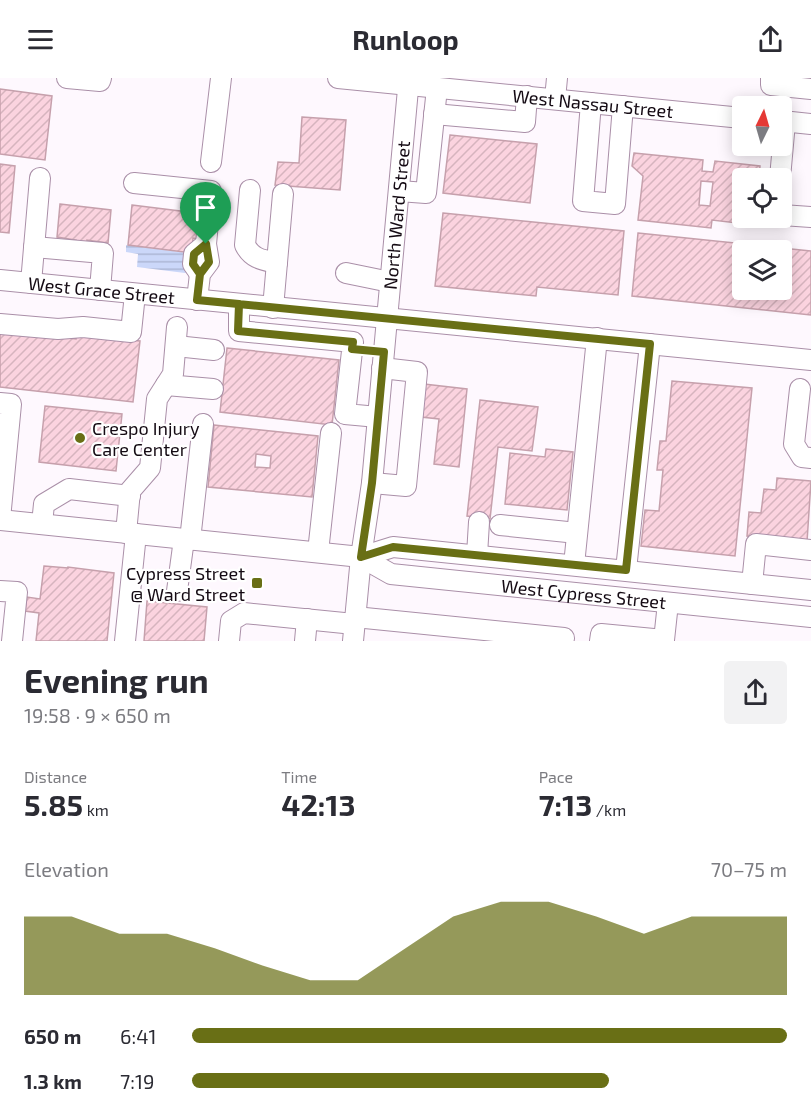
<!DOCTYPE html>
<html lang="en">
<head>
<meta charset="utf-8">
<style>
	:root { --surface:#fff; --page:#f2f2f3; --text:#2b2b33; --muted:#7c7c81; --accent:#696f15 }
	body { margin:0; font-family:"Exo 2",sans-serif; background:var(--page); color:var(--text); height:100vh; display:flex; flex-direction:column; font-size:22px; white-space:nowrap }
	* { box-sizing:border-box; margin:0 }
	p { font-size:20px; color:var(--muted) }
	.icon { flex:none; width:33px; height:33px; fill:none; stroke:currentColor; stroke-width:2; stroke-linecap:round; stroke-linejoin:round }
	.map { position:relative; height:563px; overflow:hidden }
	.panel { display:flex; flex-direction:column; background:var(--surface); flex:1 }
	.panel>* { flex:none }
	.needle { width:39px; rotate:5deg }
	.buttons { position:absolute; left:732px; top:18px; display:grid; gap:12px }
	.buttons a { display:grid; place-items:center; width:60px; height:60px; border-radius:6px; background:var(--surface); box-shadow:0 3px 15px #0003; font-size:30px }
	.pin { position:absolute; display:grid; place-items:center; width:51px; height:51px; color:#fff; margin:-62px -26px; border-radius:50% 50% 50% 0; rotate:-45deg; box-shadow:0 0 6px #0007 }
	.pin .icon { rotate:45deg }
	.round { display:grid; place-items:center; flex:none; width:63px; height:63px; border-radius:6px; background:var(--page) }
	.headline { display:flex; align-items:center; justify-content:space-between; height:102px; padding:0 24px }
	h1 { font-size:33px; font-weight:700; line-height:45px }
	.figures { display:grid; grid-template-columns:repeat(3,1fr); gap:9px; height:102px; padding:6px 24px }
	.figures div { display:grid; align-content:center }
	.figures b { font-size:30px; font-weight:700 }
	.figures small { font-size:16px; font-weight:400 }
	.figures p { font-size:16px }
	.chart { height:168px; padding:12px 24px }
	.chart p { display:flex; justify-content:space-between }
	.chart svg { width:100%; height:108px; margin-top:6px; fill:var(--accent); opacity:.7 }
	ul { padding:0 24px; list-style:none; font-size:20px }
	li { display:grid; grid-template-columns:96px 72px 1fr; align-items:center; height:45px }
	li i { height:15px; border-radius:8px; background:var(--accent) }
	header { display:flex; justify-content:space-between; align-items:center; height:78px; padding:0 24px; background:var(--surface); font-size:27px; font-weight:700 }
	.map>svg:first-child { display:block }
	.water { fill:url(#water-rules) }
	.building { fill:url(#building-hatch); stroke:#c6a0ac; stroke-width:1.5; fill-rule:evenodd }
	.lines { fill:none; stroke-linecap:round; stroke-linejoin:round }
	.minor-casing { stroke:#aa8fa8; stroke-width:22 }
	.minor { stroke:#fff; stroke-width:20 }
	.route-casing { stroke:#fff; stroke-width:12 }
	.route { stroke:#696f15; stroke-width:8 }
	.poi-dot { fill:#696f15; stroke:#fff; stroke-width:2 }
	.labels { text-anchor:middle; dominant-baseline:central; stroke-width:4.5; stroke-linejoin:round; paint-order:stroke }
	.street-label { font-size:18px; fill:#140a13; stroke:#fff }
	.poi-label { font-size:18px; fill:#140a13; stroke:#fff; text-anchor:start }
</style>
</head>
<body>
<header><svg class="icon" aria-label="menu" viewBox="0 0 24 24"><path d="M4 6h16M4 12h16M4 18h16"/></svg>Runloop<svg class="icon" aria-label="share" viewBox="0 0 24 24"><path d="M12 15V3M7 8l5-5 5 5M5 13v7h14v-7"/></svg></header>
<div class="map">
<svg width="811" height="563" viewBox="0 0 811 563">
	<defs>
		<pattern id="water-rules" width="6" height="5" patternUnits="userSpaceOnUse" patternTransform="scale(1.5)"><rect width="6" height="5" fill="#cbd7f9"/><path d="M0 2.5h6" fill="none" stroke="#adb7d5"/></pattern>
		<pattern id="building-hatch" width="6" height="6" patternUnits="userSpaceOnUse" patternTransform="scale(1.5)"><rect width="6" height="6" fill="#fbd3df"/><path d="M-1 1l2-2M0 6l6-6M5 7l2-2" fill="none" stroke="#d6b4be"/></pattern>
	</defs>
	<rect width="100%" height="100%" fill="#fef8fe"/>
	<path class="water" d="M126,167L189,175L187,194L185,195L137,189L138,176L126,174Z"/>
	<path class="building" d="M0,11L52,18L45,82L0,76Z
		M302,39L346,42L340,112L275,107L278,84L299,85Z
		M450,57L537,66L530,125L443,115Z
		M634,75L703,82L702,93L713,94L715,83L760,88L759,100H742V140H754V147L712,142L711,150L638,142L643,98L632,88ZM701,103L713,104L710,128L699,127Z
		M0,86L15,88L9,155L0,154Z
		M60,126L111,132L108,165L87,162V168L75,166L76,162L57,159Z
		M132,127L196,135L195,146L201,147L200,161L193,160L192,175L128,167Z
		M443,135L624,153L618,217L537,209L536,218L435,208Z
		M638,155L811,173V237L632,218ZM742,172H782V212H742Z
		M0,253L76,261V257L140,263L133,324L0,309Z
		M227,270L339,282L332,347L220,334Z
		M672,303L752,310L735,478L641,468L645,432L659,433L663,392H657L660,363H666Z
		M424,306L467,311L459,389L434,386L439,341L421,339Z
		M480,322L538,329L532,373L498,369L490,441L467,438Z
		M45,328L122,336L116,393L39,384Z
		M214,347L318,358L312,419L208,409ZM256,376L271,378L270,390L255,389Z
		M546,371L573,374L567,432L505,426L510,375L545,379Z
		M777,400L811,403L807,464L747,458L749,434L761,435L764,411L776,412Z
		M44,488L68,490V489L114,495L107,563H36L39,535L25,533L27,519L40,521Z
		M147,523L207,529L204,563H144Z"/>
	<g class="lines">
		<g class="minor-casing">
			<g id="minor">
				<path d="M67,0L100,3L101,0"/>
				<path id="s1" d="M338,0L742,40"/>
				<path d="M771,0V7L811,11"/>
				<path d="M555,21L557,0"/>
				<path d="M591,25L583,123L615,126L623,28"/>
				<path d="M434,36L525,44L527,18"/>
				<path d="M782,43L811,46"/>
				<path d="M211,84L221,0"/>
				<path d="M780,100L785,44"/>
				<path d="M134,105L211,113L206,166L209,184L200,196L197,222"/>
				<path d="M250,112L245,167C252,181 263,182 277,185"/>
				<path d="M399,113L426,115L437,10"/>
				<path d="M782,137L811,139"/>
				<path d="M34,169L103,175L100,212"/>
				<path d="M346,195L390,204"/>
				<path d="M200,196L193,186L194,176L206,166"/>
				<path id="s2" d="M0,202L811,282"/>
				<path d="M31,205L40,100"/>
				<path d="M239,226V253L353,264L345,336L378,339"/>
				<path d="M273,230L283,116"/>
				<path d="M0,246L58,251L83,249L131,254L135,216"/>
				<path d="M176,268L214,272"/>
				<path d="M166,307L213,311"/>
				<path d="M800,311L794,366L802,379L811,380"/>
				<path d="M0,325L11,326L0,441"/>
				<path d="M372,405L406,408L417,294L382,290"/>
				<path id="s3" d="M0,442L361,479L391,496L811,539"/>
				<path d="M42,446L44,426L69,411L130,418"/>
				<path d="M500,447L577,455"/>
				<path d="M126,455L130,413L150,390L157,321L173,296L177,249"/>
				<path d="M190,462L203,346"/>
				<path d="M318,474L331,355"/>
				<path d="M477,477L479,444"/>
				<path d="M361,479L393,469L811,512"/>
				<path d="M574,487L597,260"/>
				<path d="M626,492L650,266"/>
				<path d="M752,506L756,466L811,472"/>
				<path d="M0,513L17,514L12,563"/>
				<path d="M177,513L184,461"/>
				<path d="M355,539L564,560L563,563"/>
				<path d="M125,563L136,456"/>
				<path d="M229,563L231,543L244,535L354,546"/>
				<path d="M305,563L307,541"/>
				<path id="s4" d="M353,563L361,479L372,405L409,0"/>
				<path d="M600,563L601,556L664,562L668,525"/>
			</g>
		</g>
		<use href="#minor" class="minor"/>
	</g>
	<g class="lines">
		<g class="route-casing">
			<path id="route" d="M206,166L209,184L200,196L197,222L239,226L238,253L353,264L352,271L384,274L372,405L361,479L393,469L626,492L650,266L197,222L200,196L193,186L194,176L206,166"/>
		</g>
		<use href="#route" class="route"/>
	</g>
	<g class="poi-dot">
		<circle cx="80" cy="360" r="6"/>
		<rect x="251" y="499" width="12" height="12" rx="3"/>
	</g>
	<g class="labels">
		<g class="street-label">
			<text stroke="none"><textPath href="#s1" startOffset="256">West Nassau Street</textPath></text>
			<text stroke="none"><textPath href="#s4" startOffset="428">North Ward Street</textPath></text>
			<text stroke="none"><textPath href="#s2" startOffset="102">West Grace Street</textPath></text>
			<text stroke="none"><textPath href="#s3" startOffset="591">West Cypress Street</textPath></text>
		</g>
		<g class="poi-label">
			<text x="92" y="350">Crespo Injury<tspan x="92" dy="21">Care Center</tspan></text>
			<text x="245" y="495" text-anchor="end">Cypress Street<tspan x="245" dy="21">@ Ward Street</tspan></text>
		</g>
	</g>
</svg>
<div class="buttons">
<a><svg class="needle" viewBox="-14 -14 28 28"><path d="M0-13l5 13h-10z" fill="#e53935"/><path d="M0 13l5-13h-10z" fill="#7c7c81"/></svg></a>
<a><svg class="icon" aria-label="locate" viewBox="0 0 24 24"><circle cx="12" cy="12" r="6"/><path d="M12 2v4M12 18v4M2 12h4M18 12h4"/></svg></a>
<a><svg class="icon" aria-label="layers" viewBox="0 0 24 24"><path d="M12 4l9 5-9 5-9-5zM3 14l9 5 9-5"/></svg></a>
</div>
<div class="pin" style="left:206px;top:166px;background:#1e9e55"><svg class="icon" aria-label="arrive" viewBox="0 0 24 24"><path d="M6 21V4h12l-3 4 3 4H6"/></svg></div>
</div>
<section class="panel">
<div class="headline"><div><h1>Evening run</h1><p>19:58 · 9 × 650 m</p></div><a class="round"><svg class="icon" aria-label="share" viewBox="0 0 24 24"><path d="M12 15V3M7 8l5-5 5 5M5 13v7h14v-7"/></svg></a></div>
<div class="figures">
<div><p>Distance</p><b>5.85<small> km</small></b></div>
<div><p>Time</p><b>42:13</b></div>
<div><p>Pace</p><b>7:13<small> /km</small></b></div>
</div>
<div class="chart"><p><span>Elevation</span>70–75 m</p>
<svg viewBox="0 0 160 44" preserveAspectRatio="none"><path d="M0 44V12L10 12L20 19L30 19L40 25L50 32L60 38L70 38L80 25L90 12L100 6L110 6L120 12L130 19L140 12L150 12L160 12V44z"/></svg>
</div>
<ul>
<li><b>650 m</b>6:41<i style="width:100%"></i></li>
<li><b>1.3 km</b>7:19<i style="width:70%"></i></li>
</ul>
</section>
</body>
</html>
